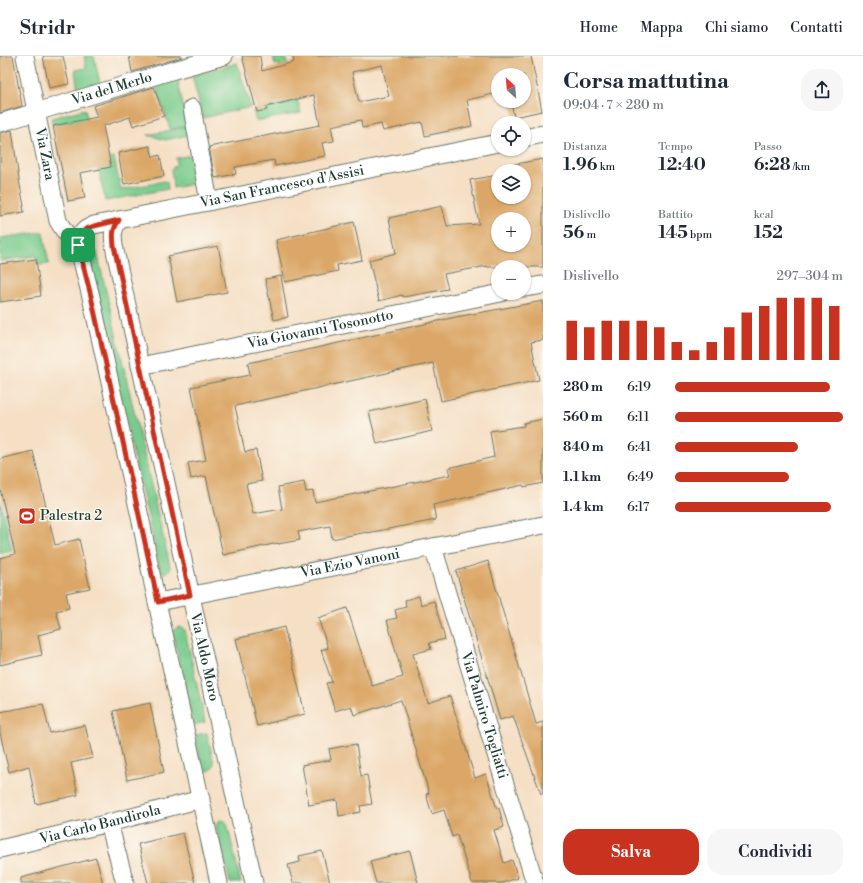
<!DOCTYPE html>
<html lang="it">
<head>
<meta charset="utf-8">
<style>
	:root { --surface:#fff; --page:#f6f6f7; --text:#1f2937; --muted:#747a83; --line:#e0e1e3; --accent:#c8321e }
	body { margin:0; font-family:"Libre Bodoni",serif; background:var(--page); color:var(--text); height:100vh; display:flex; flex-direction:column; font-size:15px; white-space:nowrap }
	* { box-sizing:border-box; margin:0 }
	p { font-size:13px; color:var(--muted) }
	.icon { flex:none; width:22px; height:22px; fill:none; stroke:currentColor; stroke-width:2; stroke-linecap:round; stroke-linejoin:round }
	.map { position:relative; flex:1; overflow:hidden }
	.panel { display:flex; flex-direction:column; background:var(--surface); width:320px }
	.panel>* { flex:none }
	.needle { width:26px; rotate:334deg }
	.tools { position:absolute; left:491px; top:12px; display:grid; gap:8px }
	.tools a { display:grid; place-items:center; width:40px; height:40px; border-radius:50%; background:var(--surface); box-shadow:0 1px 3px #0004; font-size:20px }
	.pin { position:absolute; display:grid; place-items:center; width:34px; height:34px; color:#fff; margin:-17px; border-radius:8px; box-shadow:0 2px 6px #0006 }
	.round { display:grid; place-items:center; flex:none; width:42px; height:42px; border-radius:16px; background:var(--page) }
	.headline { display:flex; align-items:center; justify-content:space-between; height:68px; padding:0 20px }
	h1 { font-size:22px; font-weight:800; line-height:30px }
	.figures { display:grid; grid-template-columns:repeat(3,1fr); gap:6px; height:68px; padding:4px 20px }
	.figures div { display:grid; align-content:center }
	.figures b { font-size:17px; font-weight:800 }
	.figures small { font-size:11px; font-weight:400 }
	.figures p { font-size:11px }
	.chart { height:112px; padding:8px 20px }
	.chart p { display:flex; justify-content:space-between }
	.chart svg { width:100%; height:72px; margin-top:4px; stroke:var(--accent); stroke-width:6 }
	.primary-button { display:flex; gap:8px; margin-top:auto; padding:8px 20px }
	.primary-button a { flex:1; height:46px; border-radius:16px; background:var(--accent); color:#fff; font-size:16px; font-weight:800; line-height:46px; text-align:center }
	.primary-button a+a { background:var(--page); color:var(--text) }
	ul { padding:0 20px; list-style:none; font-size:13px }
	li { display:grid; grid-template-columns:64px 48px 1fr; align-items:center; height:30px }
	li i { height:10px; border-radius:5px; background:var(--accent) }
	header { display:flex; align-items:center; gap:24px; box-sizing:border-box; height:56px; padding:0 20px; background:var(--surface); border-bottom:1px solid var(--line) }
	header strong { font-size:19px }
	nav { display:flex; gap:22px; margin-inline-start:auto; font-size:14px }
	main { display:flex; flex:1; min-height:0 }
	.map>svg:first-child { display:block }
	.green { fill:#7acc8e; stroke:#4c8461 }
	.building { fill:#dba768; fill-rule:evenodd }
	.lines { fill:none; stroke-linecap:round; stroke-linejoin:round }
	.street-casing { stroke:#6a7667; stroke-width:19 }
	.street { stroke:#fff; stroke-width:17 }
	.route-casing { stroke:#fff; stroke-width:8 }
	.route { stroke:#c8321e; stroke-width:5 }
	.labels { text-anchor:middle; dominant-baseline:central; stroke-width:3; stroke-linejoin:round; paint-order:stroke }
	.street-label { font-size:14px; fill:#1f3d34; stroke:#fbf7ec }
	.poi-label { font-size:14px; fill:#1f3d34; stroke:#fbf7ec; text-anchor:start }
</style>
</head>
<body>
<header>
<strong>Stridr</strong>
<nav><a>Home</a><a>Mappa</a><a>Chi siamo</a><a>Contatti</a></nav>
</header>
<main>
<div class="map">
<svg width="543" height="827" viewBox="0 0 543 827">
	<rect width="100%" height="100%" fill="#fbf7ec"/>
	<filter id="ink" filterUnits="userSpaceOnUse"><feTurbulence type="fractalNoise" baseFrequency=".025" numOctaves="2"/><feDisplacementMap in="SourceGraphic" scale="8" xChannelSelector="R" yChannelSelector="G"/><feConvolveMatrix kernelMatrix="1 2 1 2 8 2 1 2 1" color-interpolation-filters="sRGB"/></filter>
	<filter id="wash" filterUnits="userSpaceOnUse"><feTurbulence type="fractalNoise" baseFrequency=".012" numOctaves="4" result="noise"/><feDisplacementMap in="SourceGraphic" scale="16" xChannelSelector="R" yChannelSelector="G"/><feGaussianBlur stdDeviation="0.9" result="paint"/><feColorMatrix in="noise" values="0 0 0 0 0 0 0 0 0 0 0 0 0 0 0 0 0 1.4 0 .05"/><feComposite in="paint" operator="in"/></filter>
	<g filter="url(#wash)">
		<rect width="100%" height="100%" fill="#f5dfc5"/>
		<path class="green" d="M84,0H94L100,27L78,34L75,16L76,14L86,12Z
			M273,0H285L301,57L256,65L253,55L289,47L279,8L275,9Z
			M237,7L251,51L203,62L192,20Z
			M178,24L187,70L170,73L156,30Z
			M85,53L92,87L73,76L71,65L53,69L51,62Z
			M187,71L189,79L165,84L148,79Z
			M192,99L198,127L173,132C172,126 173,121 171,115L174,110L177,108L176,102Z
			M114,102L121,134L164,125L167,126L168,133L105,145L97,105Z
			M43,176L49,208L38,209L36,200L0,205V182Z
			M91,193L94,194L97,196L170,510V514L166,517L161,516L160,513L87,198L88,195Z
			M0,444L12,495L0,498Z
			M178,571L182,572L185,574L205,666L193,669L173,577L175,573Z
			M207,677L214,708C212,715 206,718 202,711L195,679Z
			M220,764L225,765L227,767L241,827H230L216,770L217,767Z"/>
		<g id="blocks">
			<path class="building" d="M0,0H13L22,50L0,57Z
				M43,0H63L69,28L49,32Z
				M129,0H182V1L132,16Z
				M242,0H260L262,15L294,6L293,0H531L542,55L514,61L511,45H524V19H498V37L467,44L472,70L425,80L422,66L383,75L381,68L362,72L361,64L331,70L334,85L322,87L325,100L275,110L274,104L235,111L236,118L215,122L209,91L320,69L314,39L266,51L267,54L257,56ZM382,9L389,40L359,46L352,16Z
				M154,31L164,60L133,70L130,61L103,70L111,111L80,117L85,142L68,145L53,70L97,61L93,50Z
				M12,74L19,124L24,150H23L24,156L0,160V77Z
				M150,90L153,101L160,99L164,120L124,128L118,97Z
				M543,103V211H487V210L444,218L448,233L403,241L402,239L379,245L369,204L396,197L389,162L442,150L447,170L479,168L470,124L498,119V141H524V115H506L505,110ZM498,163H524V189H498Z
				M354,166L362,204L337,209L338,215L285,226L276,184Z
				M218,190L227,236L177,246L168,200Z
				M36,203L41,240L0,246V208Z
				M281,220L288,261L274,264L265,223Z
				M543,245V284L531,286L539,324L441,345L433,307L235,350L245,396L256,394L262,425L246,428L253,458L282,453L278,431L304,426L306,436L313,435L315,446L450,419L448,412L494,401L490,375L524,370V367L543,363V427L524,431L523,429L433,449L436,464L367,477V476L332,483L330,470L298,476L300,484L278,488V487L223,499L206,420L191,423L188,407L206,404L191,331L250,319L248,307L456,261Z
				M425,343L432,375L377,388L369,356Z
				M33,395L55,489L79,483L90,532L66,537L69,552L56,555L61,573L38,579L42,599L0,609V502L15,498L0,433V403Z
				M488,505L536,668L543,666V738H541L513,660L500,664L456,515Z
				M419,540L421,549L434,545L445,583L429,587L431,593L413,598L428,647L450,640L475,722L486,718L497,753L499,752L504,771L494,774L504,807L512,804L518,822L502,827H472L457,779L452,781L444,754L432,758L426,738L429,737L401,644L354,659L351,650L335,655L326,627L332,626L321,594L328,592L318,562L347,552L372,630L403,621L387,564L397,562L395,554L406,551L405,544Z
				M284,571L305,658L257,670L236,583Z
				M150,647L164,716L127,724L113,655Z
				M43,648L50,677L85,669L93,702L71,707L78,739L36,748L29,710L9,716L0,677V656Z
				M356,688L361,720L367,719L372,748L360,750L361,756L339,760L337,744L309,749L302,709L331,704L329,693Z
				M183,777L195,827H148L138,788Z
				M322,795L330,827H293L288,809L300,806L299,800Z
				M410,795L418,827H376L370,805Z
				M96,802L103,827H21V822Z"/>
		</g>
	</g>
	<g filter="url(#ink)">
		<use href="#blocks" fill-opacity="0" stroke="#6a7667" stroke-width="1"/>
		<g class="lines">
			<g class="street-casing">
				<g id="street">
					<path id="s1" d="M25,0L58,165L65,176L78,189"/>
					<path d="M192,52L209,146"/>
					<path id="s2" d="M0,67L174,14L224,0"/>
					<path d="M524,82L543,78"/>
					<path id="s3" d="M119,164C112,174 113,179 114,190L254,827"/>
					<path d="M524,232L543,229"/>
					<path id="s4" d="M140,310L501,237"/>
					<path id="s5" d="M433,491L535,827"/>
					<path id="s6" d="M158,546L543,469"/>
					<path d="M109,767L125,827"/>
					<path id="s7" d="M0,793L109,767L201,743"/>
					<path id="s8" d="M219,827L153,528L142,470L91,241L78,189L80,179L86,173L94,169L498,87"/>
				</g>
			</g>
			<use href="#street" class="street"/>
		</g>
	</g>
	<g class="lines" filter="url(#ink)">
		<g class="route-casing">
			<path id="route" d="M119,164C112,174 113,179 114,190L190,539L158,546L91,240L78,189L80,179L86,173L94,170Z"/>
		</g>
		<use href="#route" class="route"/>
	</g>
	<defs>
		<g id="stadium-square" transform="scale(0.9)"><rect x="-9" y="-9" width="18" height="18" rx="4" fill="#c8321e" stroke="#fbf7ec"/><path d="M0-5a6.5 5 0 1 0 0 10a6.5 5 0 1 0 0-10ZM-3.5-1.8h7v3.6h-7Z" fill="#fff"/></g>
	</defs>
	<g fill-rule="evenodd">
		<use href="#stadium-square" x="27" y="460"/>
	</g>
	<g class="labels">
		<g class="street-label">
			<text stroke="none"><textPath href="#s2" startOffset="117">Via del Merlo</textPath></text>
			<text stroke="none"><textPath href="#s1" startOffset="100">Via Zara</textPath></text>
			<text stroke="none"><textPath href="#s8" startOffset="873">Via San Francesco d'Assisi</textPath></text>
			<text stroke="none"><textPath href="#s4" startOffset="184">Via Giovanni Tosonotto</textPath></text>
			<text stroke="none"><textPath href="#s6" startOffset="196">Via Ezio Vanoni</textPath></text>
			<text stroke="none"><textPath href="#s3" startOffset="448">Via Aldo Moro</textPath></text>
			<text stroke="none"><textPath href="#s5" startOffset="176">Via Palmiro Togliatti</textPath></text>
			<text stroke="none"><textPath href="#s7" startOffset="103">Via Carlo Bandirola</textPath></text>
		</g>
		<g class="poi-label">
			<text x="40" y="460">Palestra 2</text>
		</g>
	</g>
</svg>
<div class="tools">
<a><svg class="needle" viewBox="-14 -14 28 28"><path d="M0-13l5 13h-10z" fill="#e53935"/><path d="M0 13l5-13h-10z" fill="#747a83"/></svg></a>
<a><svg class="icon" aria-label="locate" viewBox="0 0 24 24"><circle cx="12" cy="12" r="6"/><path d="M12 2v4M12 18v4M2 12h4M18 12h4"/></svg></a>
<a><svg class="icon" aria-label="layers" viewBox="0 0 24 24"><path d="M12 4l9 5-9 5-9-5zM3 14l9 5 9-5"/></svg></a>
<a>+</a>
<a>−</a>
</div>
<div class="pin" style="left:78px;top:189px;background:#1e9e55"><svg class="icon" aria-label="arrive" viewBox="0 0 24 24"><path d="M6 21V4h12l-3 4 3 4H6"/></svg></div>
</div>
<section class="panel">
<div class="headline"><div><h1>Corsa mattutina</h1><p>09:04 · 7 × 280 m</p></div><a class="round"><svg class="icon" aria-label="share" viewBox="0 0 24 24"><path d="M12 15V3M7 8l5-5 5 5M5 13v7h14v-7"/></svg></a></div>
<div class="figures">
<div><p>Distanza</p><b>1.96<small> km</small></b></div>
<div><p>Tempo</p><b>12:40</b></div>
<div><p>Passo</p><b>6:28<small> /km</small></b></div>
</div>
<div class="figures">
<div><p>Dislivello</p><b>56<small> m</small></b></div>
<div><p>Battito</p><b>145<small> bpm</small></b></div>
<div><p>kcal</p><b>152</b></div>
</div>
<div class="chart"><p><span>Dislivello</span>297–304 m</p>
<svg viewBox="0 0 160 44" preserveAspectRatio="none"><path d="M5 44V20M15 44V24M25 44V20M35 44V20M45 44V20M55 44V24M65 44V33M75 44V38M85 44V33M95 44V24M105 44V15M115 44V11M125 44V6M135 44V6M145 44V6M155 44V11"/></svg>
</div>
<ul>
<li><b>280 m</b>6:19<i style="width:92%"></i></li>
<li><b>560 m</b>6:11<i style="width:100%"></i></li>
<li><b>840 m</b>6:41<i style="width:73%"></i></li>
<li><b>1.1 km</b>6:49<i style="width:68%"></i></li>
<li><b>1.4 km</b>6:17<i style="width:93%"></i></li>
</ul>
<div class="primary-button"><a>Salva</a><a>Condividi</a></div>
</section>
</main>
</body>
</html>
